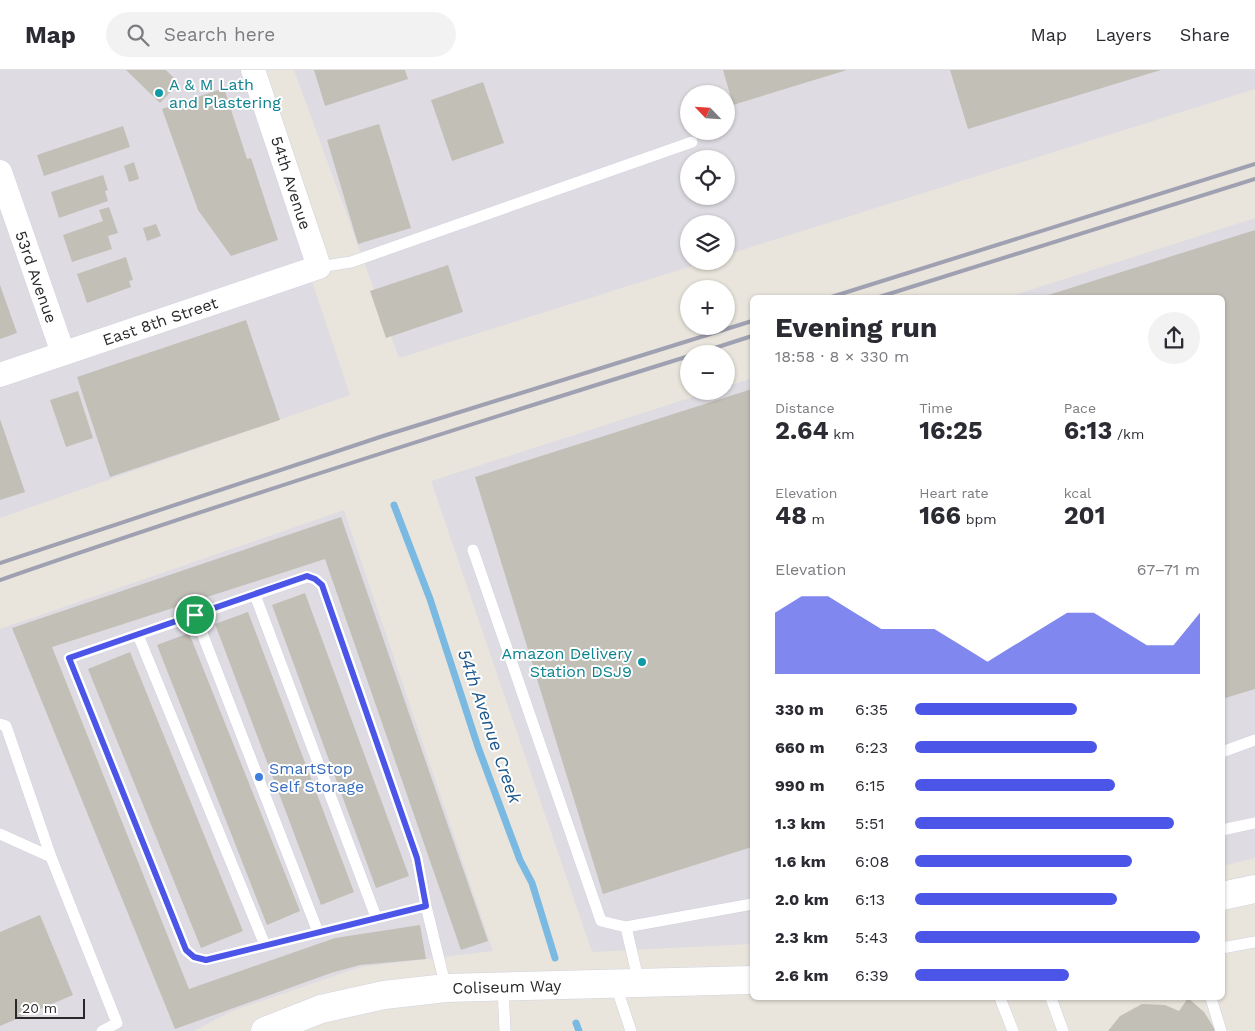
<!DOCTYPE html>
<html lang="en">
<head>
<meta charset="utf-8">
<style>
	:root { --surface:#fff; --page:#f2f2f3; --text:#2b2b33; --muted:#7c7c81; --line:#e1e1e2; --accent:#4b55e7 }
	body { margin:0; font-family:"Work Sans",sans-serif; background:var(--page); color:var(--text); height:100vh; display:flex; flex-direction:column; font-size:19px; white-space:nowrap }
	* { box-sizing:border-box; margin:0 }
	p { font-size:16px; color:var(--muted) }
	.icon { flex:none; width:28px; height:28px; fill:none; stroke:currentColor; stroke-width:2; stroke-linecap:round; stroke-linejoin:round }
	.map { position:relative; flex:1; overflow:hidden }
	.details { position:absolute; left:750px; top:225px; width:475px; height:705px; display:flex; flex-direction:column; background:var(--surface); border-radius:8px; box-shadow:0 1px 4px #0004 }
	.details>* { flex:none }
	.needle { width:32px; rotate:295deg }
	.fabs { position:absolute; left:680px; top:15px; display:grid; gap:10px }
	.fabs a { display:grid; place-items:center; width:55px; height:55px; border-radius:50%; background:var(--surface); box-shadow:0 1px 4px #0004; font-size:25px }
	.scale { position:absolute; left:15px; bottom:12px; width:70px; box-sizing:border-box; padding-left:5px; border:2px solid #292929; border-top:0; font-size:14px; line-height:18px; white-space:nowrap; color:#292929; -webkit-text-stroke:4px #fff; paint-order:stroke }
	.pin { position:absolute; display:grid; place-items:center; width:42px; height:42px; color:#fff; margin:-21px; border:2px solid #fff; border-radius:50%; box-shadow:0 1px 5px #0007 }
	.round { display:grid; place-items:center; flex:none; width:52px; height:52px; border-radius:26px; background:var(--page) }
	.head { display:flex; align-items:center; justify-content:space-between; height:85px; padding:0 25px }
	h1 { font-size:28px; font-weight:700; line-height:38px }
	.metrics { display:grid; grid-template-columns:repeat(3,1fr); gap:8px; height:85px; padding:5px 25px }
	.metrics div { display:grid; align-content:center }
	.metrics b { font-size:25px; font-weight:700 }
	.metrics small { font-size:14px; font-weight:400 }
	.metrics p { font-size:14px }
	.chart { height:140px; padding:10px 25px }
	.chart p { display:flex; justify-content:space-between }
	.chart svg { width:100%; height:90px; margin-top:5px; fill:var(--accent); opacity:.7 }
	ul { padding:0 25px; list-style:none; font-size:16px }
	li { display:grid; grid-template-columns:80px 60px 1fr; align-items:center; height:38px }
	li i { height:12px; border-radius:6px; background:var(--accent) }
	header { display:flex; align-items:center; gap:30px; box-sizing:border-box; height:70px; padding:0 25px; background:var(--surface); border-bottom:1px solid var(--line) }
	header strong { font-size:24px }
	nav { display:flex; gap:28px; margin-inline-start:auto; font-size:18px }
	.search { width:350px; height:45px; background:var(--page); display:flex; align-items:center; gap:12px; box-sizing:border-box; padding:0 18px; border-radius:28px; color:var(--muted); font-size:19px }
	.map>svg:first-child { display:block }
	.industrial { fill:#dedce2; fill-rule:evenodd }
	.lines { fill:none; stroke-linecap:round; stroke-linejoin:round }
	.stream { stroke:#79b9e2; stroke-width:7 }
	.building { fill:#c2bfb7 }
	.lane-casing { stroke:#d1d2e0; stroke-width:12 }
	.street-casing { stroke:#d1d2e0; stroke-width:25 }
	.secondary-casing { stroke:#d1d2e0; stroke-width:29 }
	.lane { stroke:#fff; stroke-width:11 }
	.street { stroke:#fff; stroke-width:24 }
	.secondary { stroke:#fff; stroke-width:28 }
	.rail { stroke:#9fa0b1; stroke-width:4 }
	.route-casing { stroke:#fff; stroke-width:10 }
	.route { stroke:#4b55e7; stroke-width:6 }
	.culture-dot { fill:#0f9aa8; stroke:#fff; stroke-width:2 }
	.shop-dot { fill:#3f7fe0; stroke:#fff; stroke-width:2 }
	.labels { text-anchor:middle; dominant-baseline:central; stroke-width:4; stroke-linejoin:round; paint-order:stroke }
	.culture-label { font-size:16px; fill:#0d838f; stroke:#fff; text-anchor:start }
	.street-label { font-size:16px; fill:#292929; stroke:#fff }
	.shop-label { font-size:16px; fill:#366cbe; stroke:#fff; text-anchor:start }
	.water-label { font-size:18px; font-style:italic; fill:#1b578b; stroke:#fff }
</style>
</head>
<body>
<header>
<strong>Map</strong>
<div class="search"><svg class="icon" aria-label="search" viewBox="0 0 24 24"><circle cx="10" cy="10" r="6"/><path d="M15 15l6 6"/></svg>Search here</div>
<nav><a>Map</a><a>Layers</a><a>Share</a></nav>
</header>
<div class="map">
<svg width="1255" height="961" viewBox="0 0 1255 961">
	<rect width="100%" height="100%" fill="#e9e5dc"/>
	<path class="industrial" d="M0,0H241L350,325L0,448Z
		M294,0H1255V19L726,185V154H689V191H708L399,288ZM689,24H726V61H689ZM689,89H726V126H689Z
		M1255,148V788L1223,796L1222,228H1005Z
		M752,308V874L592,882L431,411L711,321H726V317Z
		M344,440L493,881L361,897L232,941L194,961H0V559Z"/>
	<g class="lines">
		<path class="stream" d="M394,435L430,529L478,677L520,790L532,813L555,888
			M576,953L579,961"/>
	</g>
	<path class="building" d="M126,0H166L179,13L160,33Z
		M314,0H405L408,9L325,36Z
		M723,0H847L733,35Z
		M950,0H1161L968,59Z
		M483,12L504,73L452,91L431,30Z
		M224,18L247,89L251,88L278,170L231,186L198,140L162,39Z
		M379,54L411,158L358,174L327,70Z
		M123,56L130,77L44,106L37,85Z
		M134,92L139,109L129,112L124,96Z
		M103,105L108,120L105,121L108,131L59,148L51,122Z
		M109,137L118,163L108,166L112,179L72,192L63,165L103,151L99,140Z
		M156,154L161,166L147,171L143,158Z
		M1255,160V619L1222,629V228L1042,227Z
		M126,187L133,210L129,211L131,217L87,233L77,204Z
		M448,195L463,242L386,268L370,221Z
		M0,215L17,263L0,269Z
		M246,250L280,350L110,407L77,307Z
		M752,319V777L603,824L475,407Z
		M78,321L93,368L66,377L50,330Z
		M0,349L25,422L0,430Z
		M341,447L488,871L461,880L325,489L52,577L189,919L335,868L420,855L426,889L360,895L331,903L175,959L12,558Z
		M305,523L409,806L376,818L272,535Z
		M248,542L354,822L321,835L215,554Z
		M189,563L300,841L267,855L157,575Z
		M130,582L243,861L201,878L88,599Z
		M40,845L73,925L0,956V862Z
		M1188,928L1204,942L1216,961H1108L1120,946L1142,934L1165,935L1179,941Z"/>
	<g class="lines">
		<g class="lane-casing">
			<path id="lane" d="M319,197L351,192L692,72
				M473,480L601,851L626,857L639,913
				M307,507L315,509L322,515L417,788L426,836L206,890L194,887L186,880L69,588Z
				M255,525L376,847
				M195,545L318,862
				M138,565L265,875
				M0,654L6,656L51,787
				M1222,682L1255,670
				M1222,760L1255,753
				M0,764L51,787L117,953L102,961
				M426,836L446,918
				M626,857L752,834
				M1222,878L1255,872
				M615,913L631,961
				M503,917L505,961
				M1000,928L1013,961
				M1051,928L1063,961
				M1211,928L1221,961"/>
		</g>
		<g class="street-casing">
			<g id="street">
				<path id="s1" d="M0,102L63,283"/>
				<path id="s2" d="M0,305L319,197L253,0"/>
			</g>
		</g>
		<g class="secondary-casing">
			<g id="secondary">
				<path d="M1222,826L1255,819"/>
				<path id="s3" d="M265,961L321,939L384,925L446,918L752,910"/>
			</g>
		</g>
		<use href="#lane" class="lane"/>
		<use href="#street" class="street"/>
		<use href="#secondary" class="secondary"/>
		<path class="rail" d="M828,228L1255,94
			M876,228L1255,109
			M696,284L752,266
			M0,493L383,366L752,251
			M0,510C228,431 458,358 689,286"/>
	</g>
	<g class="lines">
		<g class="route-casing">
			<path id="route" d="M307,506L315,509L322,515L417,788L426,836L206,890L194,887L186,880L69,588Z"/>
		</g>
		<use href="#route" class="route"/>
	</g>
	<g class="culture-dot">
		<circle cx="159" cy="23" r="5"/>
		<circle cx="642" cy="592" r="5"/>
	</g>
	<circle class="shop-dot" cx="259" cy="707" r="5"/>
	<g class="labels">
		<g class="culture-label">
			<text x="169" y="14">A &amp; M Lath<tspan x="169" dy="18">and Plastering</tspan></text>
			<text x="632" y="583" text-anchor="end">Amazon Delivery<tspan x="632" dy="18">Station DSJ9</tspan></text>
		</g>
		<g class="street-label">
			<text transform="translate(291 113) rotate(72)">54th Avenue</text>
			<text stroke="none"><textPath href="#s1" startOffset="111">53rd Avenue</textPath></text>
			<text stroke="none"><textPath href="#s2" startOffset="169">East 8th Street</textPath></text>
			<text stroke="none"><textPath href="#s3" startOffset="248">Coliseum Way</textPath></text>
		</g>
		<g class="shop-label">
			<text x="269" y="698">SmartStop<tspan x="269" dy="18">Self Storage</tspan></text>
		</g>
		<g class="water-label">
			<text transform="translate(490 656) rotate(71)">54th Avenue Creek</text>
		</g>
	</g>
</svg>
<div class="fabs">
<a><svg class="needle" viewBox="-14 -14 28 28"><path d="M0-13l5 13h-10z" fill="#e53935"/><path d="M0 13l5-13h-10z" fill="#7c7c81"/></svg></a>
<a><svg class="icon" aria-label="locate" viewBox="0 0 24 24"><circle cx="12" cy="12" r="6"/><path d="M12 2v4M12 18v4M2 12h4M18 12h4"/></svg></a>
<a><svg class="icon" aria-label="layers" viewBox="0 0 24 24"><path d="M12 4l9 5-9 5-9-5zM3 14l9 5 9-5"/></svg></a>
<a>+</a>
<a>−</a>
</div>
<div class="scale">20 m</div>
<div class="pin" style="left:195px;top:545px;background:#1e9e55"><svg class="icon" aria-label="arrive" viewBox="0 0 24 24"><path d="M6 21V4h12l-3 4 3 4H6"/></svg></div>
<section class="details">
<div class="head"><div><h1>Evening run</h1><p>18:58 · 8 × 330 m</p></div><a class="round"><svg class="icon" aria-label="share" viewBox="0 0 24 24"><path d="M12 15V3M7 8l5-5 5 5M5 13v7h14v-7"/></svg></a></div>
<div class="metrics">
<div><p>Distance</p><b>2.64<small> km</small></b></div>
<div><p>Time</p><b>16:25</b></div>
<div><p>Pace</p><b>6:13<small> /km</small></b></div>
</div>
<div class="metrics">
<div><p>Elevation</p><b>48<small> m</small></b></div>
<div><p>Heart rate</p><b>166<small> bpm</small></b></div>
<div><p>kcal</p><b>201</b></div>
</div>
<div class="chart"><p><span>Elevation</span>67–71 m</p>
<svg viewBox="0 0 160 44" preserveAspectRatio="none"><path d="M0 44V14L10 6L20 6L30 14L40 22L50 22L60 22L70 30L80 38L90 30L100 22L110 14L120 14L130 22L140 30L150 30L160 14V44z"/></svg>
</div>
<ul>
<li><b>330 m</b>6:35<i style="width:57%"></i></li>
<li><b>660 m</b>6:23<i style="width:64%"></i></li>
<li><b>990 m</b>6:15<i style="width:70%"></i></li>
<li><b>1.3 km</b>5:51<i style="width:91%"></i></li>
<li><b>1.6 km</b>6:08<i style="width:76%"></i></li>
<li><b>2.0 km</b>6:13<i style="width:71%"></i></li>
<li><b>2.3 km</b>5:43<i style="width:100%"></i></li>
<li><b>2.6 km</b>6:39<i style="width:54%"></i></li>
</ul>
</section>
</div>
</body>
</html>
